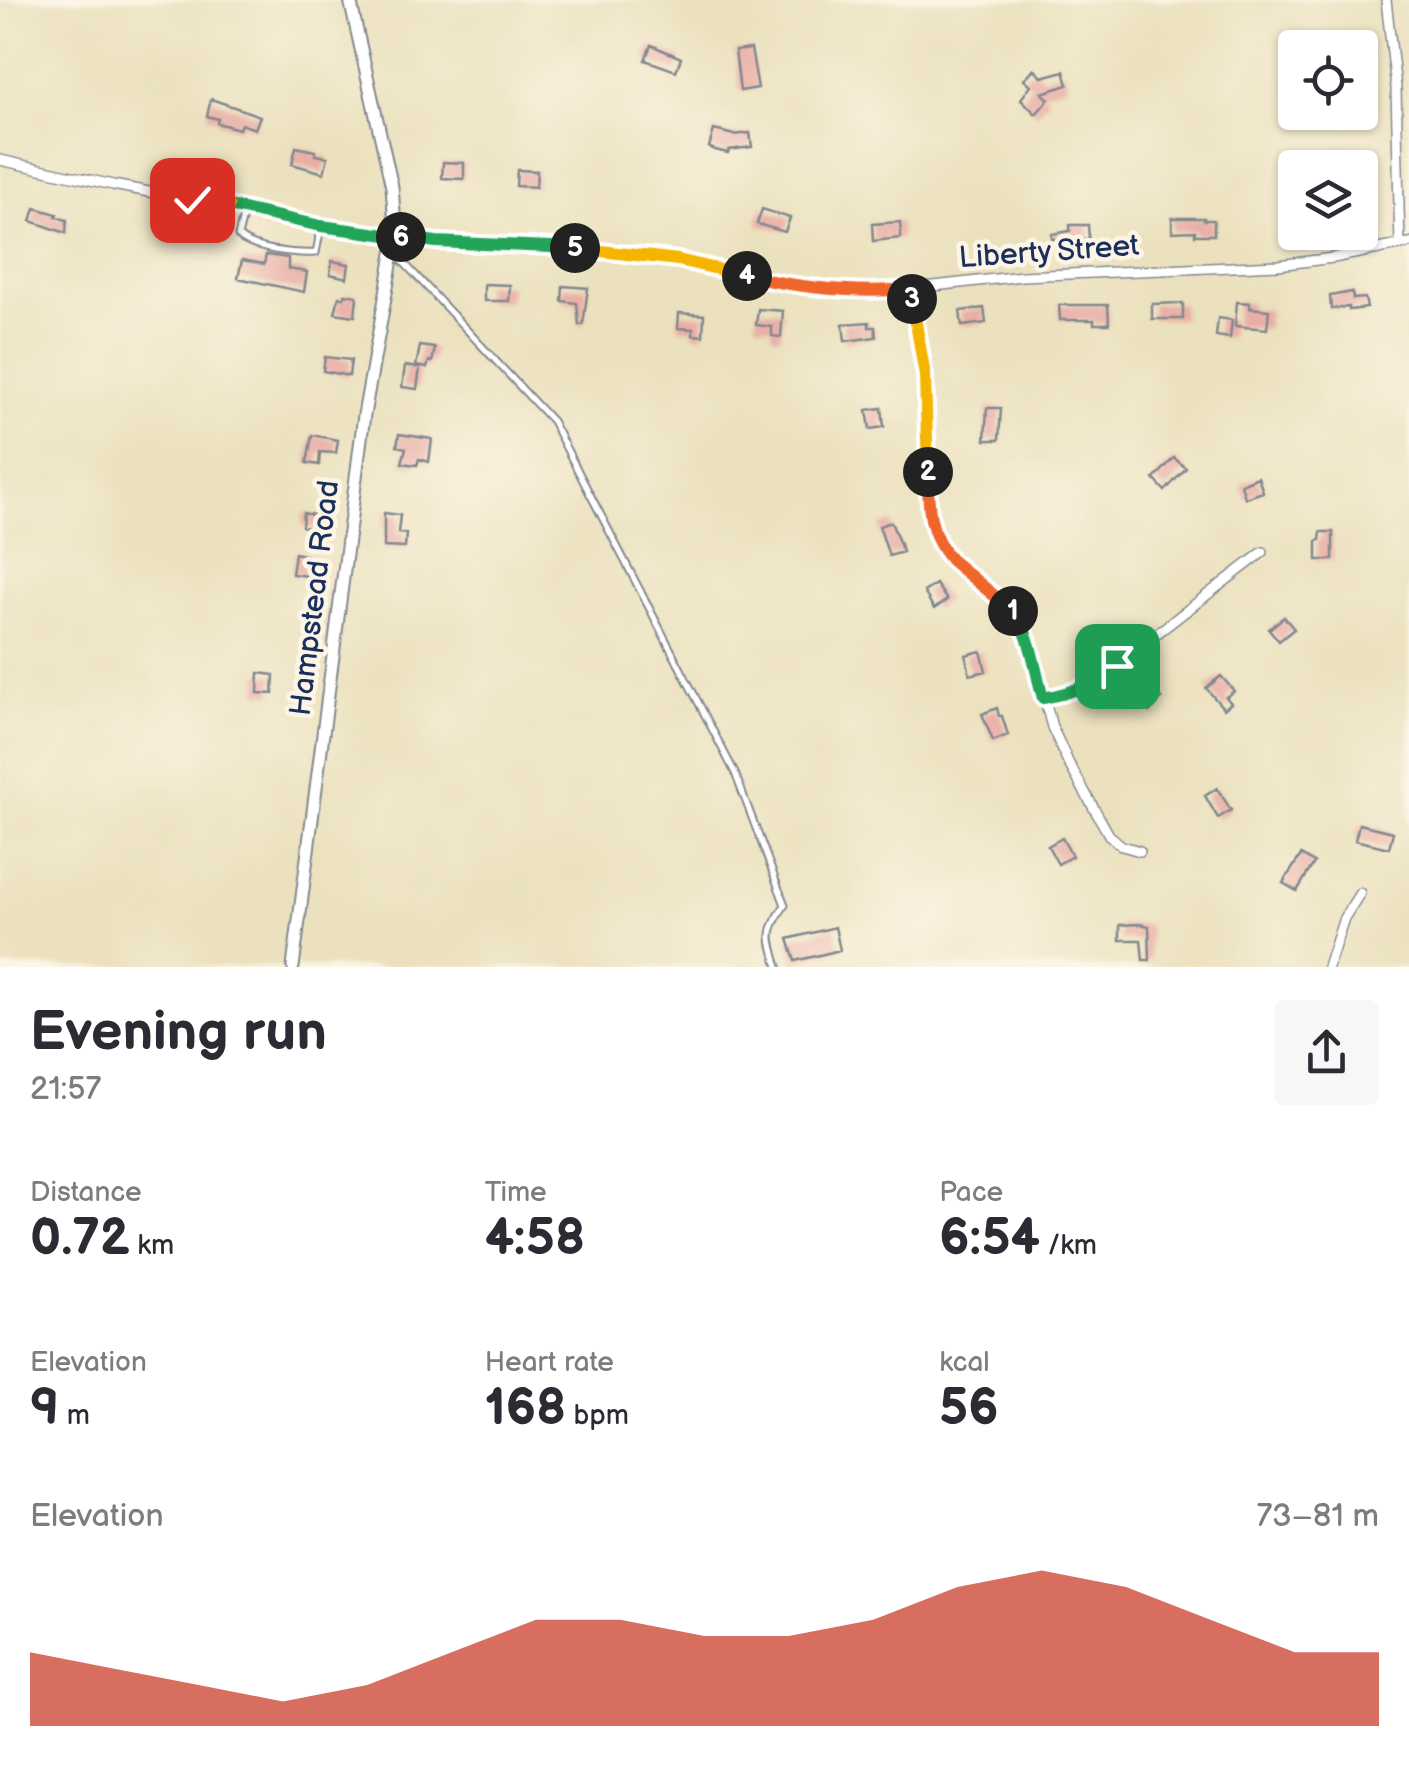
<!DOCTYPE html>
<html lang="en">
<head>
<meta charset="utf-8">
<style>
	:root { --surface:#fff; --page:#f7f7f7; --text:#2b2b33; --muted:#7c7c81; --accent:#c8321e }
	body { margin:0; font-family:"Balsamiq Sans",sans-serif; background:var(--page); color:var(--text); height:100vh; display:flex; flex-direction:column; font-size:38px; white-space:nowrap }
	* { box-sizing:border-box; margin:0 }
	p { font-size:32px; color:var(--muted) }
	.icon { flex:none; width:55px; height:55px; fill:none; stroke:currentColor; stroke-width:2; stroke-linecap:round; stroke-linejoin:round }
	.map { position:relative; height:967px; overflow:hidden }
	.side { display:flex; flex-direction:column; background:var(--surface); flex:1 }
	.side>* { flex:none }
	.buttons { position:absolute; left:1278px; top:30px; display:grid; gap:20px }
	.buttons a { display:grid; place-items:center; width:100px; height:100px; border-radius:10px; background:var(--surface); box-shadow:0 2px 8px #0004; font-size:50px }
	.pin { position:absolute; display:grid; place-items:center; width:85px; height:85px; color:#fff; margin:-42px; border-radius:20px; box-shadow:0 5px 15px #0006 }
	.km { position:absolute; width:50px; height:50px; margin:-25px; border-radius:50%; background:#222; color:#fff; font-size:28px; line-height:50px; text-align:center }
	.round { display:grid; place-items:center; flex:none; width:105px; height:105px; border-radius:10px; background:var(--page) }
	.summary { display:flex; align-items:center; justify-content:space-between; height:170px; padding:0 30px }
	h1 { font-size:55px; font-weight:600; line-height:75px }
	.figures { display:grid; grid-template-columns:repeat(3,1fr); gap:15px; height:170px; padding:10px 30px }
	.figures div { display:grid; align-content:center }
	.figures b { font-size:50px; font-weight:600 }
	.figures small { font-size:28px; font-weight:400 }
	.figures p { font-size:28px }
	.chart { height:280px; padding:20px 30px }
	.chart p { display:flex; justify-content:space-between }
	.chart svg { width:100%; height:180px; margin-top:10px; fill:var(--accent); opacity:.7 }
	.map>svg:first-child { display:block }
	.building { fill:#e9afa7 }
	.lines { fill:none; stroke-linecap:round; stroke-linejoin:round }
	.service-casing { stroke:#83888e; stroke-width:9 }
	.minor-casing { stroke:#83888e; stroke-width:12 }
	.tertiary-casing { stroke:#83888e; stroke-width:15 }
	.service { stroke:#fff; stroke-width:5 }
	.minor { stroke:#fff; stroke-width:9 }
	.tertiary { stroke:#fff; stroke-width:11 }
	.split-1-casing { stroke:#fff; stroke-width:20 }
	.split-2-casing { stroke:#fff; stroke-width:20 }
	.split-3-casing { stroke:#fff; stroke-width:20 }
	.split-4-casing { stroke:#fff; stroke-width:20 }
	.split-5-casing { stroke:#fff; stroke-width:20 }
	.split-6-casing { stroke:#fff; stroke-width:20 }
	.split-7-casing { stroke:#fff; stroke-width:20 }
	.split-8-casing { stroke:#fff; stroke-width:20 }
	.split-1 { stroke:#22a559; stroke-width:12 }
	.split-2 { stroke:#f0652b; stroke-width:12 }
	.split-3 { stroke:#f5b400; stroke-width:12 }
	.split-4 { stroke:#f0652b; stroke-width:12 }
	.split-5 { stroke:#f5b400; stroke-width:12 }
	.split-6 { stroke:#22a559; stroke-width:12 }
	.split-7 { stroke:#22a559; stroke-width:12 }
	.split-8 { stroke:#f5b400; stroke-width:12 }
	.labels { text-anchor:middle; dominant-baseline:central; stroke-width:9; stroke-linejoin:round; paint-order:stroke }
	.street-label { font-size:30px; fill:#1b2f5e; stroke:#fcf5e5 }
</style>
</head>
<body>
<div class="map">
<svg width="1409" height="967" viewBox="0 0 1409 967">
	<rect width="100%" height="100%" fill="#fcf5e5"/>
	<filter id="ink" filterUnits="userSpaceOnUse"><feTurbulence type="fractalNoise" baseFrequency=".01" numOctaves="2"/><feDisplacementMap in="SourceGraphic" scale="20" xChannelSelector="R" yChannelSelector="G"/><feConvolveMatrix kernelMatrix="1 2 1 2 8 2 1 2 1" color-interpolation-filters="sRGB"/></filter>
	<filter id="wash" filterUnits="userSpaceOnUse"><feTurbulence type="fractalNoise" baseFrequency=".0048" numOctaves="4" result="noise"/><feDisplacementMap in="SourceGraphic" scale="40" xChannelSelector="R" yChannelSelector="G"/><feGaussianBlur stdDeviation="2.25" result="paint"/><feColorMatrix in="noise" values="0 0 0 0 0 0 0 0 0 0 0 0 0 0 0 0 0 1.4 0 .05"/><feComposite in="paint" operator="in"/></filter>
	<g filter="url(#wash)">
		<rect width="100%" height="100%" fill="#ebe1be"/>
		<g id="blocks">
			<path class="building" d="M651,45L681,58L676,71L645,60Z
				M751,49L758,88L740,91L735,51Z
				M1034,69L1042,77L1064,71L1068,85L1042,93L1049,99L1036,114L1021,99L1031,85L1024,79Z
				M211,99L260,116L255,129L241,124L239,129L217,123L218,119L207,116Z
				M714,130L734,135L750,133L752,147L729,150L728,153L715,150L709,147Z
				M296,147L315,151V155L328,157L324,173L292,164Z
				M443,162L464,163V179L442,178Z
				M517,170L537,171L536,187L516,186Z
				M35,208L57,214L56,217L67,220L66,233L31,221Z
				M762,209L790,218L785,232L757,224Z
				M1172,218H1204V220H1214V235H1195V231L1172,232Z
				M900,222L901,238L873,241L872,224Z
				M1070,225H1088L1089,239H1052V234L1070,231Z
				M266,255L288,258V269L307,272L304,292L238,278L242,260L264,264Z
				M332,261L349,264L347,278L330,274Z
				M484,284L510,285L509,301H484Z
				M563,286L588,288L583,325H579L577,303L562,301Z
				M1352,292L1353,299L1365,298L1367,308L1349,310V307L1331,309L1330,296Z
				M345,294L357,296L355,316L335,313L339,297L344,298Z
				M1237,302L1250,303V308L1269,310L1267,329L1235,326Z
				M1183,303V319H1152V304Z
				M1059,305H1108L1109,324H1094V320H1060Z
				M984,308L986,323L962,326L960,311Z
				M758,309L783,311L781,337L772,336V327L756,325Z
				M679,313L704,315L703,336L693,335V329L678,328Z
				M1218,318L1232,320L1230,338L1216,336Z
				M869,322V327H875L876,337L845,341L843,324Z
				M420,346L435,348L432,362L429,361L427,368L416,366Z
				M325,357L351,360L349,376L323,371Z
				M405,366L420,368L417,389L402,387Z
				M882,408L884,427L870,429L867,410Z
				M987,408H1001L999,440H985Z
				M399,434L432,439L429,462L419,459L417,465L402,463L406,448L397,446Z
				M312,435L338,440L336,453L320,452L319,465L307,463Z
				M1174,458L1186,468L1165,491L1154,479Z
				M1258,477L1263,492L1245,498L1241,484Z
				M303,513L324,517L323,528H308L302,526Z
				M384,513L400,515L398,533L406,534L405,548L384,547Z
				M891,522L903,552L889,556L879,526Z
				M1321,532H1333V560H1317V541L1320,540Z
				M295,553L311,557L308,576L292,574Z
				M936,584L947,600L934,609L924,592Z
				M1284,617L1294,629L1279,641L1269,629Z
				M981,651L986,671L970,675L966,655Z
				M259,673L274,675L273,694L258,693Z
				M1221,676L1234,691L1226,697L1231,703L1224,709L1206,688Z
				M1150,687L1162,698L1149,712L1137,701Z
				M997,708L999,716H1002L1008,735L993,741L982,714Z
				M1217,788L1231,810L1218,818L1205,796Z
				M1359,824L1393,832L1389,848L1355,840Z
				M1062,838L1072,856L1058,864L1048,846Z
				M1301,855L1314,863L1297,891L1283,883Z
				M1140,924L1149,926L1150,960H1143L1141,940H1120V925Z
				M835,927L840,950L795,961L788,939Z"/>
		</g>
	</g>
	<g filter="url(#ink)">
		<use href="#blocks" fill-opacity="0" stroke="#83888e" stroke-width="2.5"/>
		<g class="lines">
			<g class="service-casing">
				<path id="service" d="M244,212L238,236C252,250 295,254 316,253L321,227
					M394,252L552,421L735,773L785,905C766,933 769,935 778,967"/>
			</g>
			<g class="minor-casing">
				<path id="minor" d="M1386,0L1396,88L1400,245
					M0,160L113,185L351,231L436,242L569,247L637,254L677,260L784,284L825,289L881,292L1022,276L1278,265L1333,258L1409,243
					M910,289L927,402L928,498L931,526L943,550L951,560L982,583L1016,613L1028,638L1052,727L1069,764L1109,835L1122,846L1140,851
					M1043,698L1071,693L1095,681L1263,552
					M1328,967L1344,918L1360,893"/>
			</g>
			<g class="tertiary-casing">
				<path id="tertiary" d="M293,967L364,415L396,237L392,187L350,0"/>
			</g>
			<use href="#service" class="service"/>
			<use href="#minor" class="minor"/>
			<use href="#tertiary" class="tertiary"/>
		</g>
	</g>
	<g class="lines" filter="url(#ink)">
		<g class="split-1-casing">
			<path id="split-1" d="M1013,611C1032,635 1034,668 1043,698C1076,692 1089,685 1117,666"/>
		</g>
		<g class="split-2-casing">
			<path id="split-2" d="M928,472C928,505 928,534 951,560L1013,611"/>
		</g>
		<g class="split-3-casing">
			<path id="split-3" d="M912,299L925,376L928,472"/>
		</g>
		<g class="split-4-casing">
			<path id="split-4" d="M747,276C801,288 854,294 910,289L912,299"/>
		</g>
		<g class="split-5-casing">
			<path id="split-5" d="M575,248L678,260L747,276"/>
		</g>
		<g class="split-6-casing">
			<path id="split-6" d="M401,237L436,242L575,248"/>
		</g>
		<g class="split-7-casing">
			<path id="split-7" d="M229,206L321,226L401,237"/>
		</g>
		<g class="split-8-casing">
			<path id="split-8" d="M192,200L229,206"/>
		</g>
		<use href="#split-1" class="split-1"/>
		<use href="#split-2" class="split-2"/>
		<use href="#split-3" class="split-3"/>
		<use href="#split-4" class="split-4"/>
		<use href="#split-5" class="split-5"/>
		<use href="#split-6" class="split-6"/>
		<use href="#split-7" class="split-7"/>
		<use href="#split-8" class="split-8"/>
	</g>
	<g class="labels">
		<g class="street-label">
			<text transform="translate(1049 252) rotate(-4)">Liberty Street</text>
			<text transform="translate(315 598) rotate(-83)">Hampstead Road</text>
		</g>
	</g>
</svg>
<div class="buttons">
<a><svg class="icon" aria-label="locate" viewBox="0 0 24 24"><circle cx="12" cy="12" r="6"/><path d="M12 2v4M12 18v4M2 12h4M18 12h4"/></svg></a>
<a><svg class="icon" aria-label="layers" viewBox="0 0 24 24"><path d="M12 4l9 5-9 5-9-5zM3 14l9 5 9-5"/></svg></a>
</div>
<div class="pin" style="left:1117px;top:666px;background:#1e9e55"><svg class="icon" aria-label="arrive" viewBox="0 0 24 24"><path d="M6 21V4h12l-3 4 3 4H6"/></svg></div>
<div class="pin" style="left:192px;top:200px;background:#d93025"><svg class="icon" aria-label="check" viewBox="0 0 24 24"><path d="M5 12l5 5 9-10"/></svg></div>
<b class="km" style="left:1013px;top:611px">1</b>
<b class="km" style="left:928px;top:472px">2</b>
<b class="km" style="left:912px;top:299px">3</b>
<b class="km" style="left:747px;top:276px">4</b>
<b class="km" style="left:575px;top:248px">5</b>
<b class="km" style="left:401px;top:237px">6</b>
</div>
<section class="side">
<div class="summary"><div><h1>Evening run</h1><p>21:57</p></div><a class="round"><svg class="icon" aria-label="share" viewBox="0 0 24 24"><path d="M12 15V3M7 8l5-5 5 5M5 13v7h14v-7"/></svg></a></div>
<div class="figures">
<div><p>Distance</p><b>0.72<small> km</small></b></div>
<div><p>Time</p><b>4:58</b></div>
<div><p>Pace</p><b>6:54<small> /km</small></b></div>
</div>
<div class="figures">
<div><p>Elevation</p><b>9<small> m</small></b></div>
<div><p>Heart rate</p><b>168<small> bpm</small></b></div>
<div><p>kcal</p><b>56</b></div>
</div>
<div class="chart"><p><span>Elevation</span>73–81 m</p>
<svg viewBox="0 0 160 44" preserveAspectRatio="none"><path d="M0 44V26L10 30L20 34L30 38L40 34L50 26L60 18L70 18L80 22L90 22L100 18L110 10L120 6L130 10L140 18L150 26L160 26V44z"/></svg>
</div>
</section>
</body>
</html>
